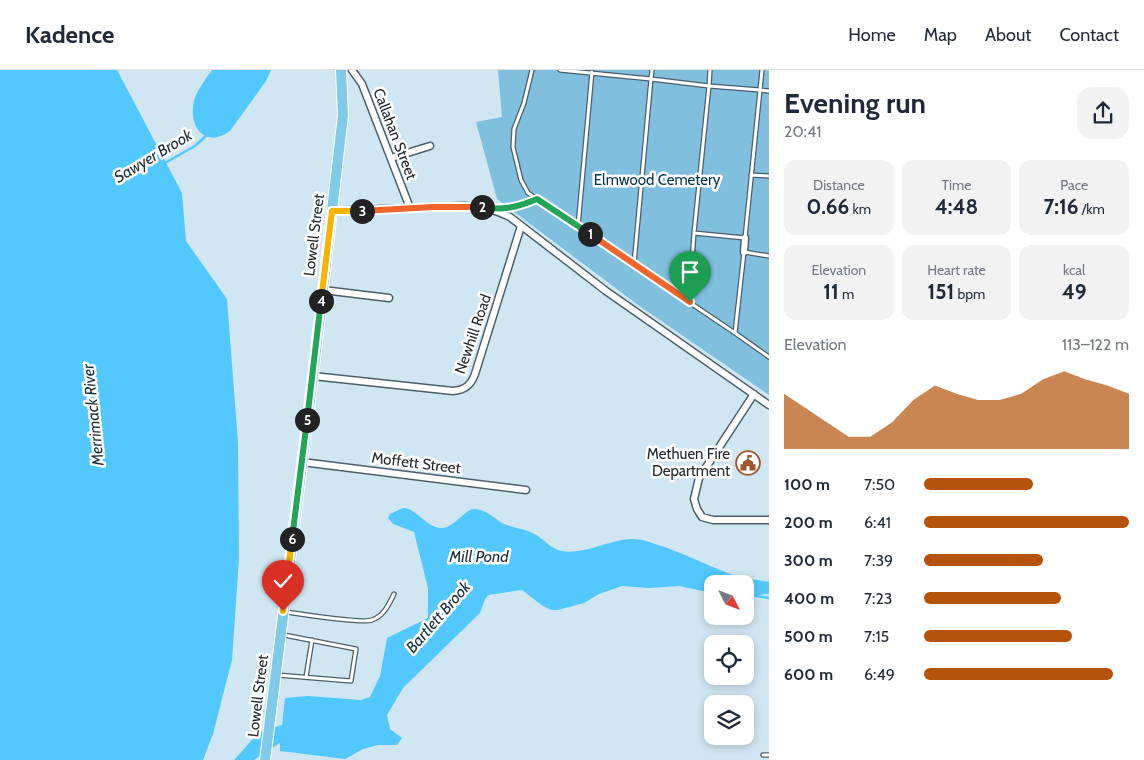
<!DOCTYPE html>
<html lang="en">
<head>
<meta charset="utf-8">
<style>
	:root { --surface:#fff; --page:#f2f2f3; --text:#1f2937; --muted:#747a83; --line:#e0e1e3; --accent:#b45309 }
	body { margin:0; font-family:Cabin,sans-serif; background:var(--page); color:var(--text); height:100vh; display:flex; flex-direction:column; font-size:19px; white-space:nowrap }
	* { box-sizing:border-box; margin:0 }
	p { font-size:16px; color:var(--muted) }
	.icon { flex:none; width:28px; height:28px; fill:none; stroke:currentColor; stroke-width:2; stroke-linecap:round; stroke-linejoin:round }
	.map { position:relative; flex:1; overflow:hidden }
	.sheet { display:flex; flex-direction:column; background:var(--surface); width:375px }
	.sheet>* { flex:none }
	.needle { width:32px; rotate:132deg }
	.controls { position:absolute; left:704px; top:505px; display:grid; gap:10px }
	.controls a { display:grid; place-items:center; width:50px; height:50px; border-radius:10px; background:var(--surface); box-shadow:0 2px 8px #0003; font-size:25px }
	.pin { position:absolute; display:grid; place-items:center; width:42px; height:42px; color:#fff; margin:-51px -21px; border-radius:50% 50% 50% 0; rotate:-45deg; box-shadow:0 0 5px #0007 }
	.pin .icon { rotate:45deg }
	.km { position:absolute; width:25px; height:25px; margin:-12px; border-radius:50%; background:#222; color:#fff; font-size:14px; line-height:25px; text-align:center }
	.round { display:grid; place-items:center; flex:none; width:52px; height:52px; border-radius:15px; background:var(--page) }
	.overview { display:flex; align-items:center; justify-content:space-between; height:85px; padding:0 15px }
	h1 { font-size:28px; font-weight:800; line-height:38px }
	.figures { display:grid; grid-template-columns:repeat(3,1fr); gap:8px; height:85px; padding:5px 15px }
	.figures div { display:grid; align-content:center; border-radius:12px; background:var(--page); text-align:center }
	.figures b { font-size:21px; font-weight:800 }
	.figures small { font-size:14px; font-weight:400 }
	.figures p { font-size:14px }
	.chart { height:140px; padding:10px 15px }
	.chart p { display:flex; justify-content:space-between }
	.chart svg { width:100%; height:90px; margin-top:5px; fill:var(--accent); opacity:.7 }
	ul { padding:0 15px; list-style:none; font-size:16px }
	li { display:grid; grid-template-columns:80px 60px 1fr; align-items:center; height:38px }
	li i { height:12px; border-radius:6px; background:var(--accent) }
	header { display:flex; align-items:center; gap:30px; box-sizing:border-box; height:70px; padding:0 25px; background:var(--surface); border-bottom:1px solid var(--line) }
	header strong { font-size:24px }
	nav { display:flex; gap:28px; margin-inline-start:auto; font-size:18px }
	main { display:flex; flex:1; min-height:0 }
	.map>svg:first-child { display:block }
	.green { fill:#81bfdf }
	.water { fill:#52c8fe }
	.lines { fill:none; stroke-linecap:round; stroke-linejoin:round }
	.stream { stroke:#52c8fe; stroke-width:2.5 }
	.lane-casing { stroke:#4c5f69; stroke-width:5.5 }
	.street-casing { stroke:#4c5f69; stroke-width:9 }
	.primary-casing { stroke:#fff; stroke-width:12 }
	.lane { stroke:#fff; stroke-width:3 }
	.street { stroke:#fff; stroke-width:6 }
	.primary { stroke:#80cbe9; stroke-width:10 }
	.split-1-casing { stroke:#fff; stroke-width:10 }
	.split-2-casing { stroke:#fff; stroke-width:10 }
	.split-3-casing { stroke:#fff; stroke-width:10 }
	.split-4-casing { stroke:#fff; stroke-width:10 }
	.split-5-casing { stroke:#fff; stroke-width:10 }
	.split-6-casing { stroke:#fff; stroke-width:10 }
	.split-7-casing { stroke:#fff; stroke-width:10 }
	.split-1 { stroke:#f0652b; stroke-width:6 }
	.split-2 { stroke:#22a559; stroke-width:6 }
	.split-3 { stroke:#f0652b; stroke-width:6 }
	.split-4 { stroke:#f5b400; stroke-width:6 }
	.split-5 { stroke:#22a559; stroke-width:6 }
	.split-6 { stroke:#22a559; stroke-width:6 }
	.split-7 { stroke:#f5b400; stroke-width:6 }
	.labels { text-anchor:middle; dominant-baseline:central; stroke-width:5; stroke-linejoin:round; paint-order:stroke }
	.street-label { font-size:15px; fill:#21292e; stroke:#fff }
	.park-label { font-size:15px; fill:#00354a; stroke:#fff }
	.poi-label { font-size:15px; fill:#21292e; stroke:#fff; text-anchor:end }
	.water-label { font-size:16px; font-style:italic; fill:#182c36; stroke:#fff }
</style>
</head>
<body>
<header>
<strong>Kadence</strong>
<nav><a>Home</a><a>Map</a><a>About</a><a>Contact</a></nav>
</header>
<main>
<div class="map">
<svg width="769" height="690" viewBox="0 0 769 690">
	<rect width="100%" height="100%" fill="#d0e6f2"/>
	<path class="green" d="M498,0H769V325L638,235L497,129L476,52L502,47Z"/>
	<path class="water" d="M0,0H117L182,123L186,171L227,229L238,373L239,489L232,590L213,664L203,690H0Z
		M212,0H271L266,11L230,61C205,79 188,57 194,31C197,20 206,9 212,0Z
		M403,438C417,438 426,458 442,458C455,457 465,439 474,439C487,439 494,449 504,454C514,458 527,459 536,465C545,470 552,480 562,481C584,485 611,469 632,469C641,469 650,472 658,475C681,482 702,493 725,502C739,508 754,509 769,512V524L745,526V514H712V523L679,516L649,518L622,516L599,524L584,533L558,540H551L543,536L522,520L489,525L485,529L480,543L403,618L387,645L390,659L402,668L397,675H378L363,679L345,689L280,681V673L254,690H234L259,662L282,655L285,628L308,626L361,630L370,627L380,606L387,568L428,548V518L414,462L393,454L388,448L390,444Z"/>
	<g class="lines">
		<path class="stream" d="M165,93L195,76L208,64
			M745,524L769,528"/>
		<g class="lane-casing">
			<path id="lane" d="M560,0L651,9L634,194L578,156L592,2
				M652,0L651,9L709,16L694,163L745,168L760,20L769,21
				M710,0L709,16L760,20L762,0
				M751,105L769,106
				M537,129L578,156
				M496,140L522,135L537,129L528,123L521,110L513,77L514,59L524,33L532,0
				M769,186L744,182L735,263L769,287
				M634,194L689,232L694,163
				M689,232L735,263
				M286,542C301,544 361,554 372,550C384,546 389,534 394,524
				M277,605L351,611L356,579L284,565
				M306,607L312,570
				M763,685H769"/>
		</g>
		<g class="street-casing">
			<path id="street" d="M352,0L362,14L410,138
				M391,88L430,76
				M332,141L464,136C481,137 494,139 510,147L606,221L769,335
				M744,182L745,168
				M323,220L389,228
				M313,306L453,321C465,320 471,315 475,304L521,156
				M754,324L699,408L694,429L697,439L702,447L713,450H769
				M302,392L526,420"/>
		</g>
		<g class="primary-casing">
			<path id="primary" d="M265,690L313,306L340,71L343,46L341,0"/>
		</g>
		<use href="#lane" class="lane"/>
		<use href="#street" class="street"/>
		<use href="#primary" class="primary"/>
	</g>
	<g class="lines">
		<g class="split-1-casing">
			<path id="split-1" d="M590,164L690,232"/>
		</g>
		<g class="split-2-casing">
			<path id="split-2" d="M482,137C502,141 518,137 537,129L590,164"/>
		</g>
		<g class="split-3-casing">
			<path id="split-3" d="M362,141L433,137H482"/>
		</g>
		<g class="split-4-casing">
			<path id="split-4" d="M321,231L332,141H362"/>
		</g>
		<g class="split-5-casing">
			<path id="split-5" d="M307,350L321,231"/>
		</g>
		<g class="split-6-casing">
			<path id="split-6" d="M292,469L307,350"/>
		</g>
		<g class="split-7-casing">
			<path id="split-7" d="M283,541L292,469"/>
		</g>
		<use href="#split-1" class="split-1"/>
		<use href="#split-2" class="split-2"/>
		<use href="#split-3" class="split-3"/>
		<use href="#split-4" class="split-4"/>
		<use href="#split-5" class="split-5"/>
		<use href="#split-6" class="split-6"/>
		<use href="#split-7" class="split-7"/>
	</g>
	<defs>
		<g id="civic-ring" transform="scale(1.25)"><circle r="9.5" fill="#fff" stroke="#9c572b" stroke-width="1.5"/><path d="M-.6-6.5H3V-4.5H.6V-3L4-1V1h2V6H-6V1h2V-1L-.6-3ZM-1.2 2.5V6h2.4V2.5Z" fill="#9c572b"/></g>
	</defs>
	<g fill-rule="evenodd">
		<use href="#civic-ring" x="748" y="393"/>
	</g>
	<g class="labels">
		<g class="street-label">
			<text transform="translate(395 64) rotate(69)">Callahan Street</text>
			<text transform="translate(314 165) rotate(-83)">Lowell Street</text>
			<text transform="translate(473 264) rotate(-71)">Newhill Road</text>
			<text transform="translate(416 393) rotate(7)">Moffett Street</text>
			<text transform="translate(258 626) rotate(-83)">Lowell Street</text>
		</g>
		<g class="park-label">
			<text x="657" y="110">Elmwood Cemetery</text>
		</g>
		<g class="poi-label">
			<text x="730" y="384">Methuen Fire<tspan x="730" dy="17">Department</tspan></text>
		</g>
		<g class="water-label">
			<text transform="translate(153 86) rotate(-31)">Sawyer Brook</text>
			<text transform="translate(93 345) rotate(-96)">Merrimack River</text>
			<text x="479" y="486">Mill Pond</text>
			<text transform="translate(438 547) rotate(-49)">Bartlett Brook</text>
		</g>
	</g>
</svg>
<div class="controls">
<a><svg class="needle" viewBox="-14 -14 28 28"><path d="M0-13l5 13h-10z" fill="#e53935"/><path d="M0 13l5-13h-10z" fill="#747a83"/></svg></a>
<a><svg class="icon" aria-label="locate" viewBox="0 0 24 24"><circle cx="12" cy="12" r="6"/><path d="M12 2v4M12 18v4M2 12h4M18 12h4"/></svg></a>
<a><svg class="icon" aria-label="layers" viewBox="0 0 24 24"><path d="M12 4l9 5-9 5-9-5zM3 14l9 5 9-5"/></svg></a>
</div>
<div class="pin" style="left:690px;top:232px;background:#1e9e55"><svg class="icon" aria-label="arrive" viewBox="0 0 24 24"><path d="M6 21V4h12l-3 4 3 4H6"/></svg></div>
<div class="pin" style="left:283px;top:541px;background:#d93025"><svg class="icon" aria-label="check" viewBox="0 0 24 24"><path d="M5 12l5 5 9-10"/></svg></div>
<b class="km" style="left:590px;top:164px">1</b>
<b class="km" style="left:482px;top:137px">2</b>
<b class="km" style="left:362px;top:141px">3</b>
<b class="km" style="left:321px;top:231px">4</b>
<b class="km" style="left:307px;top:350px">5</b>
<b class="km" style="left:292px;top:469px">6</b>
</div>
<section class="sheet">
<div class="overview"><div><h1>Evening run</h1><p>20:41</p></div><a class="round"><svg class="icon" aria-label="share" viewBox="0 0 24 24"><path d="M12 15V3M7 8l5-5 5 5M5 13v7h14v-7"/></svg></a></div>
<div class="figures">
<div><p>Distance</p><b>0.66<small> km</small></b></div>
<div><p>Time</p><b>4:48</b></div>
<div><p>Pace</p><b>7:16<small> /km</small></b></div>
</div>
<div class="figures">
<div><p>Elevation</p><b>11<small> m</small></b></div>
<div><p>Heart rate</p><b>151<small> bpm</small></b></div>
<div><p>kcal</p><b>49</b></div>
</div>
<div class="chart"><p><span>Elevation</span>113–122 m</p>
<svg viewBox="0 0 160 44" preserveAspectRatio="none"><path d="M0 44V17L10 24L20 31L30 38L40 38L50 31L60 20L70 13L80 17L90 20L100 20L110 17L120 10L130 6L140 10L150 13L160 17V44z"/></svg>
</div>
<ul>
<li><b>100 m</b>7:50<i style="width:53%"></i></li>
<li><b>200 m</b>6:41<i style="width:100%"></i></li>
<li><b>300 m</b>7:39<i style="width:58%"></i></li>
<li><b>400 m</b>7:23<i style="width:67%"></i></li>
<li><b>500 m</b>7:15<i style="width:72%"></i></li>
<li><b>600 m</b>6:49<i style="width:92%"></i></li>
</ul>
</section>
</main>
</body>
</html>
